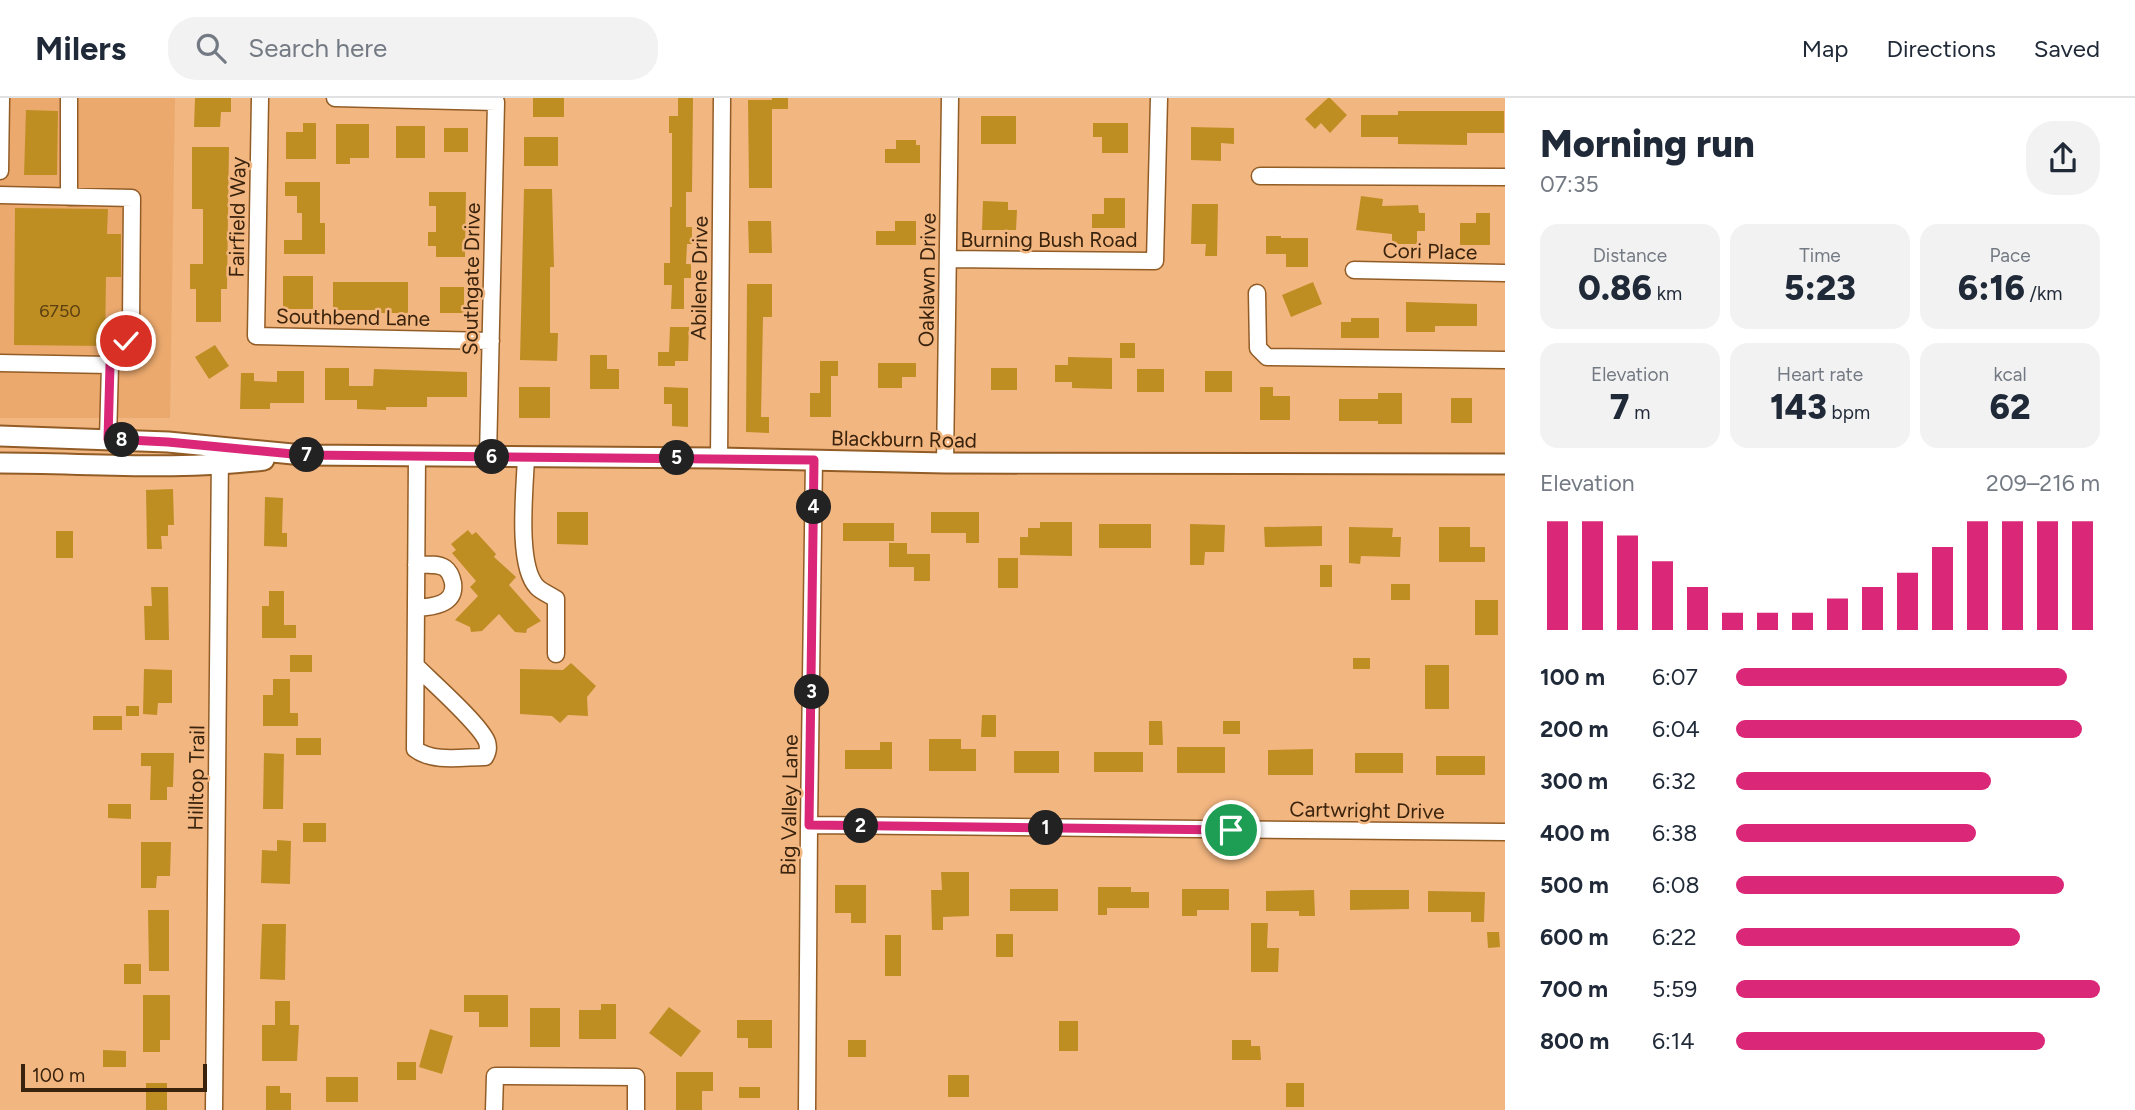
<!DOCTYPE html>
<html lang="en">
<head>
<meta charset="utf-8">
<style>
	:root { --surface:#fff; --page:#f2f2f3; --text:#1f2937; --muted:#747a83; --line:#e0e1e3; --accent:#db2777 }
	body { margin:0; font-family:Figtree,sans-serif; background:var(--page); color:var(--text); height:100vh; display:flex; flex-direction:column; font-size:26px; white-space:nowrap }
	* { box-sizing:border-box; margin:0 }
	p { font-size:23px; color:var(--muted) }
	.icon { flex:none; width:38px; height:38px; fill:none; stroke:currentColor; stroke-width:2; stroke-linecap:round; stroke-linejoin:round }
	.map { position:relative; flex:1; overflow:hidden }
	.sheet { display:flex; flex-direction:column; background:var(--surface); width:630px }
	.sheet>* { flex:none }
	.scale { position:absolute; left:21px; bottom:18px; width:186px; box-sizing:border-box; padding-left:7px; border:4px solid #3a230d; border-top:0; font-size:19px; line-height:24px; white-space:nowrap; color:#3a230d; -webkit-text-stroke:5px #f2b681; paint-order:stroke }
	.pin { position:absolute; display:grid; place-items:center; width:60px; height:60px; color:#fff; margin:-30px; border:4px solid #fff; border-radius:50%; box-shadow:0 2px 7px #0007 }
	.km { position:absolute; width:35px; height:35px; margin:-18px; border-radius:50%; background:#222; color:#fff; font-size:19px; line-height:35px; text-align:center }
	.round { display:grid; place-items:center; flex:none; width:74px; height:74px; border-radius:28px; background:var(--page) }
	.headline { display:flex; align-items:center; justify-content:space-between; height:119px; padding:0 35px }
	h1 { font-size:38px; font-weight:800; line-height:52px }
	.stats { display:grid; grid-template-columns:repeat(3,1fr); gap:10px; height:119px; padding:7px 35px }
	.stats div { display:grid; align-content:center; border-radius:18px; background:var(--page); text-align:center }
	.stats b { font-size:35px; font-weight:800 }
	.stats small { font-size:19px; font-weight:400 }
	.stats p { font-size:19px }
	.chart { height:196px; padding:14px 35px }
	.chart p { display:flex; justify-content:space-between }
	.chart svg { width:100%; height:126px; margin-top:7px; stroke:var(--accent); stroke-width:6 }
	ul { padding:0 35px; list-style:none; font-size:23px }
	li { display:grid; grid-template-columns:112px 84px 1fr; align-items:center; height:52px }
	li i { height:18px; border-radius:9px; background:var(--accent) }
	header { display:flex; align-items:center; gap:42px; box-sizing:border-box; height:98px; padding:0 35px; background:var(--surface); border-bottom:2px solid var(--line) }
	header strong { font-size:33px }
	nav { display:flex; gap:38px; margin-inline-start:auto; font-size:24px }
	.search { width:490px; height:63px; background:var(--page); display:flex; align-items:center; gap:18px; box-sizing:border-box; padding:0 24px; border-radius:28px; color:var(--muted); font-size:26px }
	main { display:flex; flex:1; min-height:0 }
	.map>svg:first-child { display:block }
	.built { fill:#eba96e }
	.building { fill:#be8e23 }
	.lines { fill:none; stroke-linecap:round; stroke-linejoin:round }
	.minor-casing { stroke:#925c26; stroke-width:19 }
	.major-casing { stroke:#925c26; stroke-width:23 }
	.minor { stroke:#fff; stroke-width:16 }
	.major { stroke:#fff; stroke-width:19 }
	.route-casing { stroke:#fff; stroke-width:14 }
	.route { stroke:#db2777; stroke-width:9 }
	.labels { text-anchor:middle; dominant-baseline:central; stroke-width:5; stroke-linejoin:round; paint-order:stroke }
	.number-label { font-size:18px; fill:#5b3e12 }
	.street-label { font-size:21px; fill:#3a230d; stroke:#f2b681 }
</style>
</head>
<body>
<header>
<strong>Milers</strong>
<div class="search"><svg class="icon" aria-label="search" viewBox="0 0 24 24"><circle cx="10" cy="10" r="6"/><path d="M15 15l6 6"/></svg>Search here</div>
<nav><a>Map</a><a>Directions</a><a>Saved</a></nav>
</header>
<main>
<div class="map">
<svg width="1505" height="1012" viewBox="0 0 1505 1012">
	<rect width="100%" height="100%" fill="#f2b681"/>
	<path class="built" d="M0,0H175L170,320H0Z"/>
	<path class="building" d="M195,0H231V14H221L220,29H194Z
		M533,0H564V19H533Z
		M678,0H693L692,94H686V129H692V146H687L686,166H691V180H684V211H671L672,187H664V165H670V109H672V35H669V18H678Z
		M772,0H788V11H772V90H749L748,2H772Z
		M1328,0H1330L1347,17L1330,35L1321,25L1315,31L1305,21Z
		M26,12L58,13L57,77H24Z
		M1398,13H1504V35H1467V47L1398,46V39H1361V17H1398Z
		M981,18H1016V46H981Z
		M303,25H316V61H286V34H303Z
		M1093,25H1128V55H1102V39H1093Z
		M336,26H369V60H350V66H336Z
		M396,28H425V60H396Z
		M1191,29L1234,30V46L1221,45V63L1191,62Z
		M444,30H468V54H444Z
		M524,39H558V68H524Z
		M896,42H916V47H920V65H885V51H896Z
		M192,49H229L227,191H221V224H196V191H190V166H203V111H192Z
		M285,84H320V125H325V156H284V142H302V115H297V98H285Z
		M524,91H552L554,169H550V235H558L557,263L520,262Z
		M429,94H466L465,159H436V148H428V134H436V108H429Z
		M1361,98L1383,101L1382,108L1418,107L1419,115H1425V133H1417V146H1392V136L1356,132Z
		M1104,100H1125V130H1092V116H1104Z
		M983,103L1008,104V112H1017L1016,132H982Z
		M1192,106H1218L1217,158H1205L1206,146H1191Z
		M15,110L108,111L107,136H121V179H106L105,248L14,247Z
		M1476,115H1490V147H1460V125H1476Z
		M748,123H771L772,155H749Z
		M895,123H916V147H876V133H895Z
		M1266,138H1281V140H1308V169H1286V156H1266Z
		M283,178H313V211H283Z
		M333,184H408V215H379V212H333Z
		M1313,184L1322,206L1291,219L1282,197Z
		M747,186H772V219H763L761,319H769V335L746,334Z
		M440,189H464V215H440Z
		M1406,204L1477,206V228H1435V234H1406Z
		M1351,220H1379V240H1341V224H1351Z
		M670,229H689L688,263H675V268H658V254H669Z
		M1120,245H1135V260H1120Z
		M215,247L229,268L209,281L195,259Z
		M590,257H607V271H619V291H590Z
		M1068,259L1112,260V291L1072,290V284H1055V267H1068Z
		M820,263H838V278H831V319H810V295H820Z
		M878,265H916V279H902V290H878Z
		M325,270H349V288H373L374,271L467,274V299H427V309H386V312L357,311V302H325Z
		M991,270H1017V292H991Z
		M1137,271H1164V294H1137Z
		M277,273H304V305H270V311H240L241,275H254V283L277,284Z
		M1205,273H1232V294H1205Z
		M519,289H550V320H519Z
		M664,289L688,290V329L672,328V306H664Z
		M1260,289H1273V298H1290V322H1260Z
		M1378,295H1402V326H1378V323H1339V301H1378Z
		M1451,300H1472V325H1451Z
		M173,391L174,427H168V438H161L162,451H147L146,392Z
		M265,399L283,400L282,435H287V449L264,448Z
		M557,414H588V447L557,446Z
		M931,414H979V445H966V435H931Z
		M1040,424H1072V458L1020,457V439H1028V430H1040Z
		M843,425H894V443H843Z
		M1099,426H1151V450H1099Z
		M1190,426L1225,427L1224,454H1205L1204,467H1190Z
		M1322,428V448L1265,449L1264,429Z
		M1349,429L1393,430L1392,439H1401L1400,459L1361,458L1360,466L1349,465Z
		M1439,429H1470V449H1485V464H1439Z
		M468,432L472,437L476,434L496,456L494,459L516,479L509,487L541,523L527,531L526,535L515,534L499,516L482,533L471,534L470,529L455,522L478,498L470,489L476,483L452,455L456,452L451,446Z
		M56,433H73V460H56Z
		M889,445H907V456H930V483H914V469H889Z
		M998,460H1018V490H998Z
		M1320,467H1332V489H1320Z
		M1391,486H1410V502H1391Z
		M151,489H168L169,542H145L144,508H152Z
		M269,493H284V527H296V540H262V508H269Z
		M1475,502H1498V537H1475Z
		M290,557H312V574H290Z
		M1353,560H1370V571H1353Z
		M571,565L596,588L587,599L588,618L568,617L560,625L552,618L520,616V571L563,572Z
		M1425,567H1449V611H1425Z
		M144,571L172,572V605H158L157,617L143,616Z
		M273,581H290V615H298V628H263V597H273Z
		M126,608H139V618H126Z
		M982,617H996V639H981Z
		M93,618H122V632H93Z
		M1149,623H1162L1163,647H1149Z
		M1223,623H1240V636H1223Z
		M296,640H321V657H296Z
		M929,641H961V651H976V673H929Z
		M880,644H892V671H845V652H880Z
		M1177,649H1225V675H1177Z
		M1313,651V677H1268V652Z
		M1014,653H1059V675H1014Z
		M1094,654H1143V674H1094Z
		M141,655H174L173,689H167V702H150L151,668H141Z
		M264,655L284,656L283,711H263Z
		M1355,655H1403V675H1355Z
		M1436,658H1485V677H1436Z
		M108,706H131V721L108,720Z
		M303,725H326V744H303Z
		M277,742L291,743L290,786L261,785L262,752L277,753Z
		M141,744H171L170,778H157L156,790H141Z
		M941,774H969V818L943,819V832H932L931,792H942Z
		M835,787H866V825H851V815H835Z
		M1098,789H1131V794H1149V810H1107V817H1098Z
		M1010,791H1058V813H1010Z
		M1182,791H1229V812H1197V818H1182Z
		M1314,792L1315,818H1299V813H1266V793Z
		M1350,792H1409V811L1350,812Z
		M1428,793L1485,794L1484,824H1471V814H1428Z
		M148,812H169V873H149Z
		M1251,825H1268L1267,850H1279L1278,874H1251Z
		M262,826H286L285,882L260,881Z
		M1487,834H1499L1500,849L1488,850Z
		M996,836H1013V859H996Z
		M885,837H901V878H885Z
		M124,866H141V886H124Z
		M143,897H170V942H160V954H143Z
		M464,897H508V929H479V914H464Z
		M275,903H290V927H299L297,963H262V927H275Z
		M601,906H616V941H579V912H601Z
		M669,909L701,933L681,959L649,935Z
		M530,910H560V949H530Z
		M737,922H772V950H748V940H737Z
		M1059,923H1078V953H1059Z
		M430,931L453,938L442,976L419,969Z
		M848,942H866V959H848Z
		M1232,942H1251V948H1260L1261,962H1232Z
		M103,952L126,953V969H103Z
		M397,964H416V982H397Z
		M676,974H713V993H702V1012H676Z
		M948,977H969V999H948Z
		M326,979H358V1004H326Z
		M146,985H167V1012H146Z
		M1286,985H1304V1009H1286Z
		M266,988H280V995H291V1012H266Z
		M739,989H760V1000H739Z"/>
	<g class="lines">
		<g class="minor-casing">
			<path id="minor" d="M69,0V99
				M260,0L256,238L491,243
				M335,0L496,4L488,359
				M0,73L1,0
				M1260,78L1505,79
				M0,97L132,100L131,223L126,243L110,267
				M948,161L1155,163L1159,0
				M1354,172L1505,175
				M1257,195L1258,250L1267,259L1505,262
				M0,265L110,267L108,341
				M526,359C525,390 516,467 537,489C542,494 550,497 556,501V556
				M719,360L722,0
				M945,365L950,0
				M416,510C432,509 456,507 453,485C452,480 449,473 445,470C437,465 425,467 416,467
				M416,568C431,583 481,627 487,644C489,650 488,654 485,659C463,659 433,665 415,651L417,358
				M809,727L1505,734
				M214,1012L220,355
				M494,1012L495,978L636,979V1012
				M807,1012L809,727L814,361"/>
		</g>
		<g class="major-casing">
			<path id="major" d="M0,338L168,344L303,357L719,360L945,365L1505,366
				M0,365C87,365 178,373 264,362"/>
		</g>
		<use href="#minor" class="minor"/>
		<use href="#major" class="major"/>
	</g>
	<g class="lines">
		<g class="route-casing">
			<path id="route" d="M126,243L110,267L108,341L168,344L303,357L814,362L809,727L1231,732"/>
		</g>
		<use href="#route" class="route"/>
	</g>
	<g class="labels">
		<g class="number-label">
			<text x="60" y="213">6750</text>
		</g>
		<g class="street-label">
			<text transform="translate(237 119) rotate(-89)">Fairfield Way</text>
			<text x="1049" y="141">Burning Bush Road</text>
			<text transform="translate(1430 153) rotate(1)">Cori Place</text>
			<text transform="translate(699 180) rotate(-89)">Abilene Drive</text>
			<text transform="translate(471 181) rotate(-89)">Southgate Drive</text>
			<text transform="translate(927 182) rotate(-89)">Oaklawn Drive</text>
			<text transform="translate(353 219) rotate(1)">Southbend Lane</text>
			<text transform="translate(904 341) rotate(1)">Blackburn Road</text>
			<text transform="translate(196 680) rotate(-89)">Hilltop Trail</text>
			<text transform="translate(789 707) rotate(-89)">Big Valley Lane</text>
			<text transform="translate(1367 712) rotate(1)">Cartwright Drive</text>
		</g>
	</g>
</svg>
<div class="scale">100 m</div>
<div class="pin" style="left:1231px;top:732px;background:#1e9e55"><svg class="icon" aria-label="arrive" viewBox="0 0 24 24"><path d="M6 21V4h12l-3 4 3 4H6"/></svg></div>
<div class="pin" style="left:126px;top:243px;background:#d93025"><svg class="icon" aria-label="check" viewBox="0 0 24 24"><path d="M5 12l5 5 9-10"/></svg></div>
<b class="km" style="left:1046px;top:730px">1</b>
<b class="km" style="left:861px;top:728px">2</b>
<b class="km" style="left:812px;top:594px">3</b>
<b class="km" style="left:814px;top:409px">4</b>
<b class="km" style="left:677px;top:360px">5</b>
<b class="km" style="left:492px;top:359px">6</b>
<b class="km" style="left:307px;top:357px">7</b>
<b class="km" style="left:122px;top:342px">8</b>
</div>
<section class="sheet">
<div class="headline"><div><h1>Morning run</h1><p>07:35</p></div><a class="round"><svg class="icon" aria-label="share" viewBox="0 0 24 24"><path d="M12 15V3M7 8l5-5 5 5M5 13v7h14v-7"/></svg></a></div>
<div class="stats">
<div><p>Distance</p><b>0.86<small> km</small></b></div>
<div><p>Time</p><b>5:23</b></div>
<div><p>Pace</p><b>6:16<small> /km</small></b></div>
</div>
<div class="stats">
<div><p>Elevation</p><b>7<small> m</small></b></div>
<div><p>Heart rate</p><b>143<small> bpm</small></b></div>
<div><p>kcal</p><b>62</b></div>
</div>
<div class="chart"><p><span>Elevation</span>209–216 m</p>
<svg viewBox="0 0 160 44" preserveAspectRatio="none"><path d="M5 44V6M15 44V6M25 44V11M35 44V20M45 44V29M55 44V38M65 44V38M75 44V38M85 44V33M95 44V29M105 44V24M115 44V15M125 44V6M135 44V6M145 44V6M155 44V6"/></svg>
</div>
<ul>
<li><b>100 m</b>6:07<i style="width:91%"></i></li>
<li><b>200 m</b>6:04<i style="width:95%"></i></li>
<li><b>300 m</b>6:32<i style="width:70%"></i></li>
<li><b>400 m</b>6:38<i style="width:66%"></i></li>
<li><b>500 m</b>6:08<i style="width:90%"></i></li>
<li><b>600 m</b>6:22<i style="width:78%"></i></li>
<li><b>700 m</b>5:59<i style="width:100%"></i></li>
<li><b>800 m</b>6:14<i style="width:85%"></i></li>
</ul>
</section>
</main>
</body>
</html>
